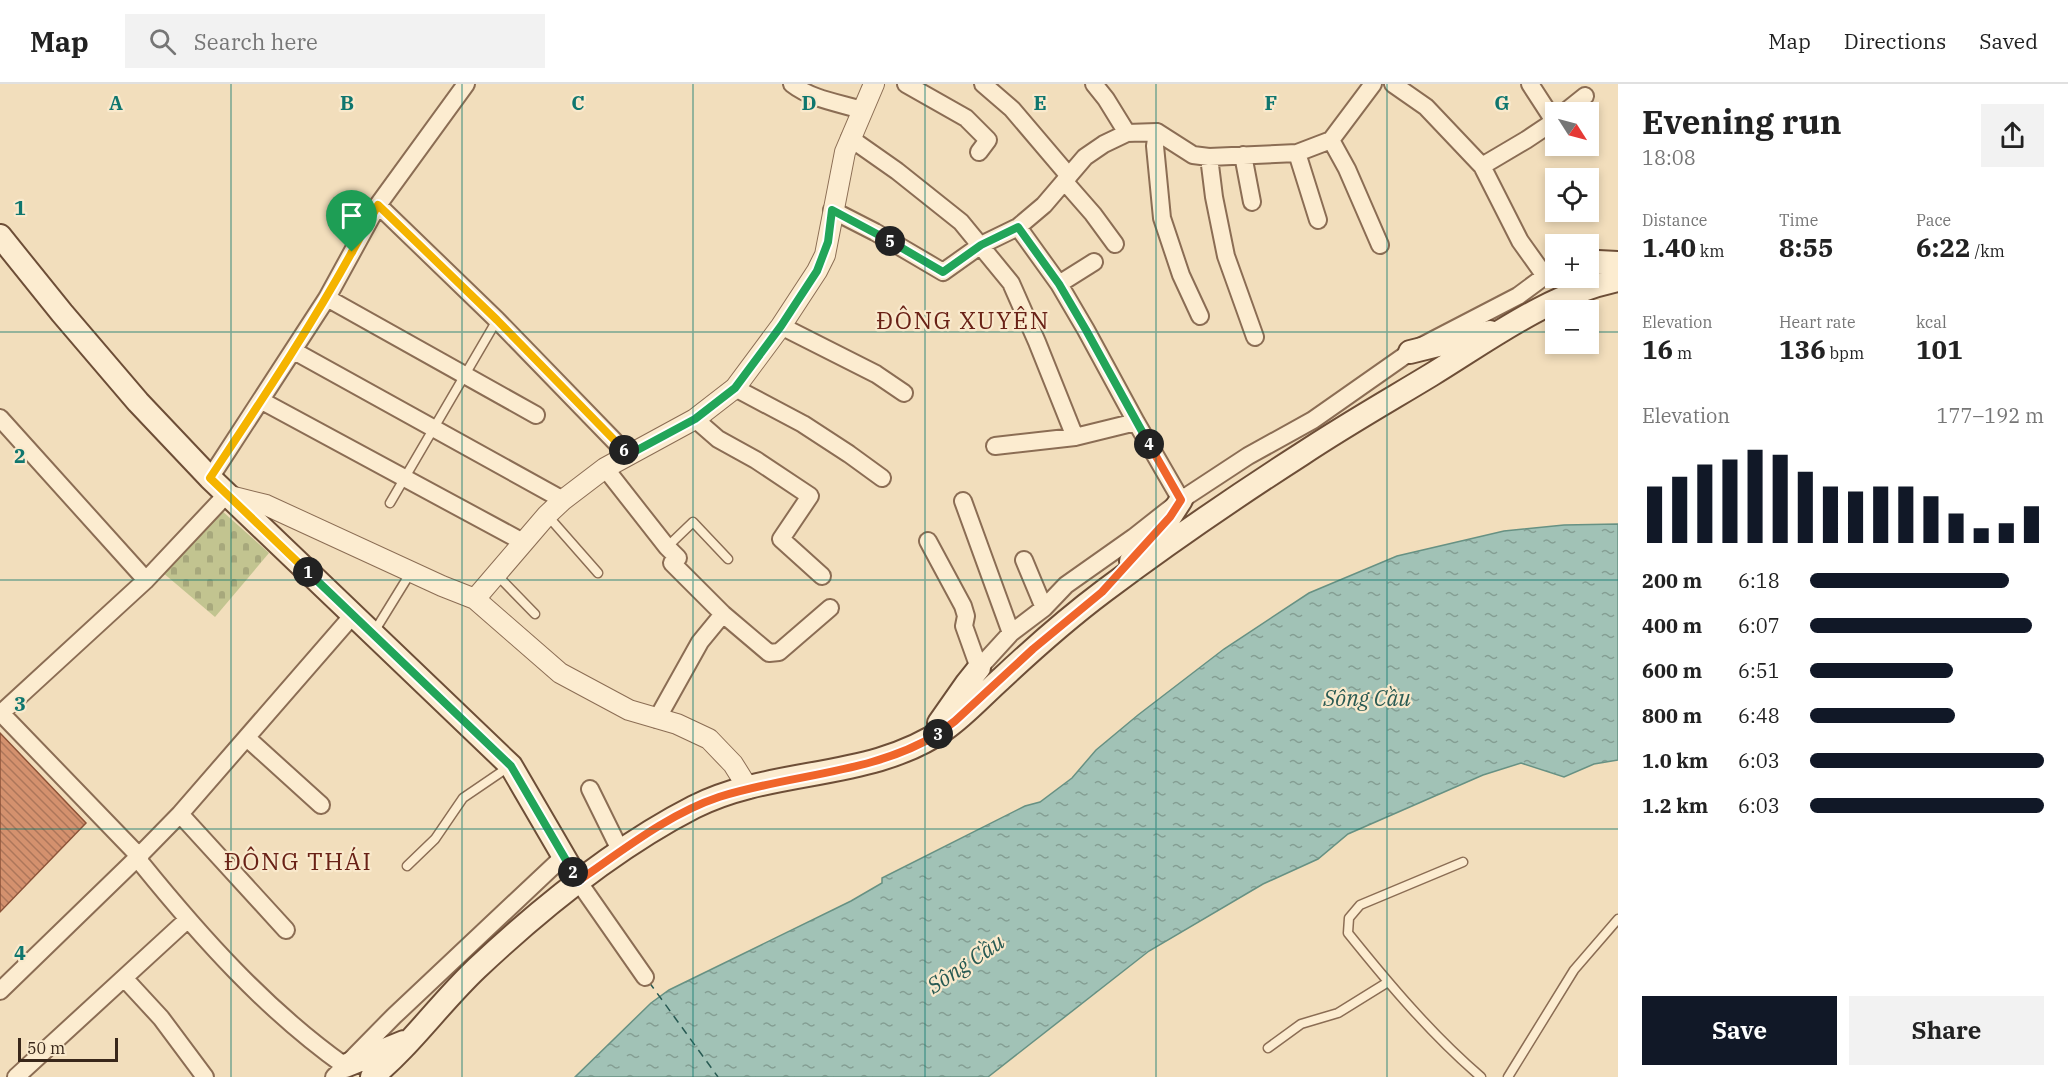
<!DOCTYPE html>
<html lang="en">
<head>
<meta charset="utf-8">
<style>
	:root { --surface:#fff; --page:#f2f2f2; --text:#222; --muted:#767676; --line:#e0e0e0; --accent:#111827 }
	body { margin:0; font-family:"IBM Plex Serif",serif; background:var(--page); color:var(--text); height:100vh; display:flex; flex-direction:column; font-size:22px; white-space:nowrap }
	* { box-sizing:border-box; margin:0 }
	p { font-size:20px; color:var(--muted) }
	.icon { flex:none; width:33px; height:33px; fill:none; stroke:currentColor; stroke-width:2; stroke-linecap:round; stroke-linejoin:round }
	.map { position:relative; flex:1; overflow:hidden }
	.sheet { display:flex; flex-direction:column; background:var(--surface); width:450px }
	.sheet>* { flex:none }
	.needle { width:39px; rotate:126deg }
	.fabs { position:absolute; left:1545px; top:18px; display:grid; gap:12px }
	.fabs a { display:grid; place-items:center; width:54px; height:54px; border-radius:0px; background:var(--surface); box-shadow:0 3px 9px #0003; font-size:30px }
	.scale { position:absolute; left:18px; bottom:15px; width:100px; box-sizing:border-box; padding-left:6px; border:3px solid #39271a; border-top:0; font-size:16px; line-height:21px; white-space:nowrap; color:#39271a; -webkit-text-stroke:4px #f9e9cc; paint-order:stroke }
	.pin { position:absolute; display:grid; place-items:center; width:51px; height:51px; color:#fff; margin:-62px -26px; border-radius:50% 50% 50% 0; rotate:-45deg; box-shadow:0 0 6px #0007 }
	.pin .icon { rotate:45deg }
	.km { position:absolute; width:30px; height:30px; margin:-15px; border-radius:50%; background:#222; color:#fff; font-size:16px; line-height:30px; text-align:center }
	.round { display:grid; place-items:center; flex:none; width:63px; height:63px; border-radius:0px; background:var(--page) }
	.head { display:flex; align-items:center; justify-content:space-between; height:102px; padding:0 24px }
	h1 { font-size:33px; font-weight:700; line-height:45px }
	.figures { display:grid; grid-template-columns:repeat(3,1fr); gap:9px; height:102px; padding:6px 24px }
	.figures div { display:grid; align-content:center }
	.figures b { font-size:26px; font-weight:700 }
	.figures small { font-size:16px; font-weight:400 }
	.figures p { font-size:16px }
	.chart { height:168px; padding:12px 24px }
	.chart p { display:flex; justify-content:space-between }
	.chart svg { width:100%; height:108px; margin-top:6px; stroke:var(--accent); stroke-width:6 }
	.action { display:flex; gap:12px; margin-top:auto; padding:12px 24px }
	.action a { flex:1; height:69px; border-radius:0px; background:var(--accent); color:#fff; font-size:24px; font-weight:700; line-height:69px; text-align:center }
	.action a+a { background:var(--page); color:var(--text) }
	ul { padding:0 24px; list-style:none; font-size:20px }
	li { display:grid; grid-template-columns:96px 72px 1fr; align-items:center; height:45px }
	li i { height:15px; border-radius:8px; background:var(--accent) }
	header { display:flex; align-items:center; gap:36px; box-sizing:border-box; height:84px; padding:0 30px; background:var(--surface); border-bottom:2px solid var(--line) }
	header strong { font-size:28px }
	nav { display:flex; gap:33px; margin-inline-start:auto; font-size:21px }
	.search { width:420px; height:54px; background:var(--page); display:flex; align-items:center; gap:15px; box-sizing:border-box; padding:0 21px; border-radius:0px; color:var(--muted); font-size:22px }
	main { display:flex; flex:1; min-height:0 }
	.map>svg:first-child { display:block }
	.cemetery { fill:url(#cemetery-stones) }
	.water { fill:url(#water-ripples); stroke:#679183; stroke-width:1.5 }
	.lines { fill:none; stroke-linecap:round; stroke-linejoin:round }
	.ferry { stroke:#285a53; stroke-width:1.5; stroke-dasharray:8 6; stroke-linecap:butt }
	.building { fill:url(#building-back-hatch); stroke:#8c5338; stroke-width:1.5 }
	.service-casing { stroke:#8b6d54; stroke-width:11 }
	.minor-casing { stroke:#8b6d54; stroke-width:20 }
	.tertiary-casing { stroke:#8b6d54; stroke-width:22 }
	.secondary-casing { stroke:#6d4e37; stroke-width:26 }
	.service { stroke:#fcecd0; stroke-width:8 }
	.minor { stroke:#fcecd0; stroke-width:16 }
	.tertiary { stroke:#fcecd0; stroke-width:20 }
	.secondary { stroke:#fcecd0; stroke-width:22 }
	.split-1-casing { stroke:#fff; stroke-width:12 }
	.split-2-casing { stroke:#fff; stroke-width:12 }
	.split-3-casing { stroke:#fff; stroke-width:12 }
	.split-4-casing { stroke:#fff; stroke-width:12 }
	.split-5-casing { stroke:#fff; stroke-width:12 }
	.split-6-casing { stroke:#fff; stroke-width:12 }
	.split-7-casing { stroke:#fff; stroke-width:12 }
	.split-1 { stroke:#f5b400; stroke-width:8 }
	.split-2 { stroke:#22a559; stroke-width:8 }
	.split-3 { stroke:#f0652b; stroke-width:8 }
	.split-4 { stroke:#f0652b; stroke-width:8 }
	.split-5 { stroke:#22a559; stroke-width:8 }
	.split-6 { stroke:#22a559; stroke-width:8 }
	.split-7 { stroke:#f5b400; stroke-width:8 }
	.grid { fill:none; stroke:#0f766e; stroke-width:1.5; stroke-opacity:0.55 }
	.labels { text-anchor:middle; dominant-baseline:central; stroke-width:4.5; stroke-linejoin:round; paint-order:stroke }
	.water-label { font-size:22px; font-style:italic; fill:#285a53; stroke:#f9e9cc }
	.quarter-label { font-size:24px; letter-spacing:1.5px; fill:#692116; stroke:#f9e9cc }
	.grid-label { font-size:20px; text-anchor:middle; font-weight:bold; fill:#0f766e; stroke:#f9e9cc; stroke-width:4.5; stroke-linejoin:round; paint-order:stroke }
</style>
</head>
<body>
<header>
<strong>Map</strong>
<div class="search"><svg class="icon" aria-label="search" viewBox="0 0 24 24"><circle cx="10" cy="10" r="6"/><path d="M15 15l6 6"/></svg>Search here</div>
<nav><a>Map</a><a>Directions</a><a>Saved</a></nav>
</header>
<main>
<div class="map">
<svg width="1618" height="993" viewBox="0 0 1618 993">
	<defs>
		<pattern id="cemetery-stones" width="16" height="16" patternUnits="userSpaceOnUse" patternTransform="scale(1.5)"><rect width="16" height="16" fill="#c2c490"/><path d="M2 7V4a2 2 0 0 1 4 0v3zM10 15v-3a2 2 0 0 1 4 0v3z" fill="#a7a87c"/></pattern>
		<pattern id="water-ripples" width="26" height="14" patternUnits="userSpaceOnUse" patternTransform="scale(1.5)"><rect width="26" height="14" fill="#a1c2b6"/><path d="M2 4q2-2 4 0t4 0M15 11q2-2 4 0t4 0" fill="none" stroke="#849e93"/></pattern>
		<pattern id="building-back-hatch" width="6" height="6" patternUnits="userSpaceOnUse" patternTransform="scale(1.5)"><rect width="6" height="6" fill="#d4916e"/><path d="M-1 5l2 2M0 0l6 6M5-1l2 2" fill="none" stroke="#ad765a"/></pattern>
	</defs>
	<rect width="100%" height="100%" fill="#f2debc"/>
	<path class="cemetery" d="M221,426L269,469L215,533L162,488Z"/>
	<path class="water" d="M1618,440V676L1594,680L1564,693L1521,679L1483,691L1348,750L1318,775L1263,800L1149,867L988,993H575L651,919L669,906L851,817L882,799V794L1025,722L1040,718L1072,694L1096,666L1138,631L1224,565L1309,509L1397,472L1504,447L1564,441Z"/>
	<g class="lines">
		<path class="ferry" d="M649,898L718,993"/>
	</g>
	<path class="building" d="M0,649L86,739L0,828Z"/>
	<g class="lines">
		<g class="service-casing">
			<path id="service" d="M390,419L497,236
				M547,431L598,489
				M667,463L693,438L728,475
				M497,491L535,530
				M374,548L411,488
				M1463,778L1360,821L1349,834L1348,849C1389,900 1431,950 1481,993
				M407,782L435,755L463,714L510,682
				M1268,964L1301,940L1338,929L1388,898
				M1508,993L1574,886L1618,835"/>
		</g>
		<g class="minor-casing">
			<path id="minor" d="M792,0C811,15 839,19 862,26
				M906,0L966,34L988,56L979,68
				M983,0L1012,25L1069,92
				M1094,0L1106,15L1127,49
				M1393,0L1426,23L1482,82L1520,157L1545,192
				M1530,0L1554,37
				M1565,28L1585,12
				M1157,48L1155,62L1162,134L1181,191L1200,232
				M850,54L897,87L961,138L1011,199L1037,258L1075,353
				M1331,56L1347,85L1380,161
				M1297,69L1318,136
				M1243,71L1252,118
				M1209,73L1214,113L1226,172L1255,253
				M1482,82L1526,56L1556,36
				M1065,98L1093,130L1115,160
				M378,121L497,236L628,371
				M832,126L875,148L943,188L981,161L1018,143L1044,121L1085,73L1104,60L1127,49L1157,48L1193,71L1209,73L1297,69L1331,56L1373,0
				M1018,143L1059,200L1086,246L1136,338L1181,416
				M1059,200L1094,178
				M327,214L536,331
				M781,242L876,290L904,309
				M294,267L563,416
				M735,304L803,340L849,370L882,394
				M262,317L523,458
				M0,334L146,496
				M695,335L718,355L756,376L810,412L781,455L822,492
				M995,362L1075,353L1136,338
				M605,384L667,463L678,474L672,479L723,530L769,569L779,568L830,524
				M210,394L327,214L378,121L466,0
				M963,417L1011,549
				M928,457L963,522L966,532L964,542L979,584L1011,549L1044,524L1066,501L1134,453L1181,416L1248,372L1313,336L1410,268L1518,212L1545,192L1556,187
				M1024,476L1044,524
				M0,628L139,772L141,779C201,853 266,926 345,982
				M0,630L146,496L226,411
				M657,635L700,558L723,530
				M247,654L321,721
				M590,705L621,768
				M180,730L286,846
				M578,797L645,893
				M125,895L161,934L205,993
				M0,907L134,777L180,730L353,531
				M16,993L187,836
				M334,993L394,932L564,772"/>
		</g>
		<g class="tertiary-casing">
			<path id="tertiary" d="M226,411L266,421L442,502L475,515L560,589L629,626L677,640L709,655L733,680L748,704
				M475,515L547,431L563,416L605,384L695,335L735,304L781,242L817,187L825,171L845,68L874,0"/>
		</g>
		<g class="secondary-casing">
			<path id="secondary" d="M0,152L62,229L138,318L210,394L511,682L578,797
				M1598,178L1618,179
				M1410,268L1490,248
				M1131,477L1170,433L1181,416
				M939,639L967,599L979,584
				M345,982L404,958
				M372,993C411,961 440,919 477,884C542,823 614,764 694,723C773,683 871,697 945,645C965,631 982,612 1001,595C1034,564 1068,534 1104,507C1168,459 1235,413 1302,370C1344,342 1388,317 1431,291C1490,255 1549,210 1618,196"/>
		</g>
		<use href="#service" class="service"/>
		<use href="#minor" class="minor"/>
		<use href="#tertiary" class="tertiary"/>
		<use href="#secondary" class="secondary"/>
	</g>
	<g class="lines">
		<g class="split-1-casing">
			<path id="split-1" d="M308,488L210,394C259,320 309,246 352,168"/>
		</g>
		<g class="split-2-casing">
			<path id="split-2" d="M308,488L511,682L573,788"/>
		</g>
		<g class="split-3-casing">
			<path id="split-3" d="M573,788L578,797C622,767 668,730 719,713C791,690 873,690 938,650"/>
		</g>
		<g class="split-4-casing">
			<path id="split-4" d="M938,650L955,637L1033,565L1102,508L1170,433L1181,416L1149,360"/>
		</g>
		<g class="split-5-casing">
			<path id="split-5" d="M890,157L943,188L981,161L1018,143L1059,200L1086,246L1149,360"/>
		</g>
		<g class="split-6-casing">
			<path id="split-6" d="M624,366L628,371L695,335L735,304L781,242L817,187L828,158L832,126L890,157"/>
		</g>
		<g class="split-7-casing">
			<path id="split-7" d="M352,168L378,121L497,236L624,366"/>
		</g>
		<use href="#split-1" class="split-1"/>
		<use href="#split-2" class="split-2"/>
		<use href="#split-3" class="split-3"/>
		<use href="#split-4" class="split-4"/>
		<use href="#split-5" class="split-5"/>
		<use href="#split-6" class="split-6"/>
		<use href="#split-7" class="split-7"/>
	</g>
	<path class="grid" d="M231,0V993M462,0V993M693,0V993M925,0V993M1156,0V993M1387,0V993M0,248H1556M1588,248H1618M0,496H1618M0,745H1618"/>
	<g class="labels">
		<g class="water-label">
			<text x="1367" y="613">Sông Cầu</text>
			<text transform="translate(965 879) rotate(-34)">Sông Cầu</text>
		</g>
		<g class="quarter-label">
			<text x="963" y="236">ĐÔNG XUYÊN</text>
			<text x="298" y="777">ĐÔNG THÁI</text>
		</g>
	</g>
	<g class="grid-label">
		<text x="116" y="26">A</text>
		<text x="347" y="26">B</text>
		<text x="578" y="26">C</text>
		<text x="809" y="26">D</text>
		<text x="1040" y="26">E</text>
		<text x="1271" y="26">F</text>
		<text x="1502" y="26">G</text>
		<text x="20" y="131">1</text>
		<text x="20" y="379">2</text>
		<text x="20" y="627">3</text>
		<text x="20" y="876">4</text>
	</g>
</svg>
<div class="fabs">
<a><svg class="needle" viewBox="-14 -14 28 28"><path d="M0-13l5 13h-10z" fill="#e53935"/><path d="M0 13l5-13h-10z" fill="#767676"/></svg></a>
<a><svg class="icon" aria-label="locate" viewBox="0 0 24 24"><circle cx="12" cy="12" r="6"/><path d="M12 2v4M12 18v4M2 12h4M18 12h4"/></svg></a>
<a>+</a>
<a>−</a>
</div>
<div class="scale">50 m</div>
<div class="pin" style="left:352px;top:168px;background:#1e9e55"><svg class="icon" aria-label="arrive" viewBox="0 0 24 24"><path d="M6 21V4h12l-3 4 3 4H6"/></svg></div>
<b class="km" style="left:308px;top:488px">1</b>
<b class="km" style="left:573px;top:788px">2</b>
<b class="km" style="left:938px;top:650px">3</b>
<b class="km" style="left:1149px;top:360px">4</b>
<b class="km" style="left:890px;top:157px">5</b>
<b class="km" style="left:624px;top:366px">6</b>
</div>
<section class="sheet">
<div class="head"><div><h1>Evening run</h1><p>18:08</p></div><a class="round"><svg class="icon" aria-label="share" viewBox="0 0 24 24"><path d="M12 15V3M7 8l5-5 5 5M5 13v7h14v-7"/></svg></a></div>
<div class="figures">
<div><p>Distance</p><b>1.40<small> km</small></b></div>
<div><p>Time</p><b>8:55</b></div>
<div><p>Pace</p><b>6:22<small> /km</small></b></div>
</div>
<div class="figures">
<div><p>Elevation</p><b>16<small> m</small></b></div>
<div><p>Heart rate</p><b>136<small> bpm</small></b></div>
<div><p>kcal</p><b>101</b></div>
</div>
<div class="chart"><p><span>Elevation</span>177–192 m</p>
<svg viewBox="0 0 160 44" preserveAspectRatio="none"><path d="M5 44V21M15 44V17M25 44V12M35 44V10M45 44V6M55 44V8M65 44V15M75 44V21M85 44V23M95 44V21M105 44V21M115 44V25M125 44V32M135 44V38M145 44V36M155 44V29"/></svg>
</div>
<ul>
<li><b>200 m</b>6:18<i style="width:85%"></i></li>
<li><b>400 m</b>6:07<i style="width:95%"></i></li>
<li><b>600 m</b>6:51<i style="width:61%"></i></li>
<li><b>800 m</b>6:48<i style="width:62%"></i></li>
<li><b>1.0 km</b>6:03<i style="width:100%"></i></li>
<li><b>1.2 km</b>6:03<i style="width:100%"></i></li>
</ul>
<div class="action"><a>Save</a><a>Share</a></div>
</section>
</main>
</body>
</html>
